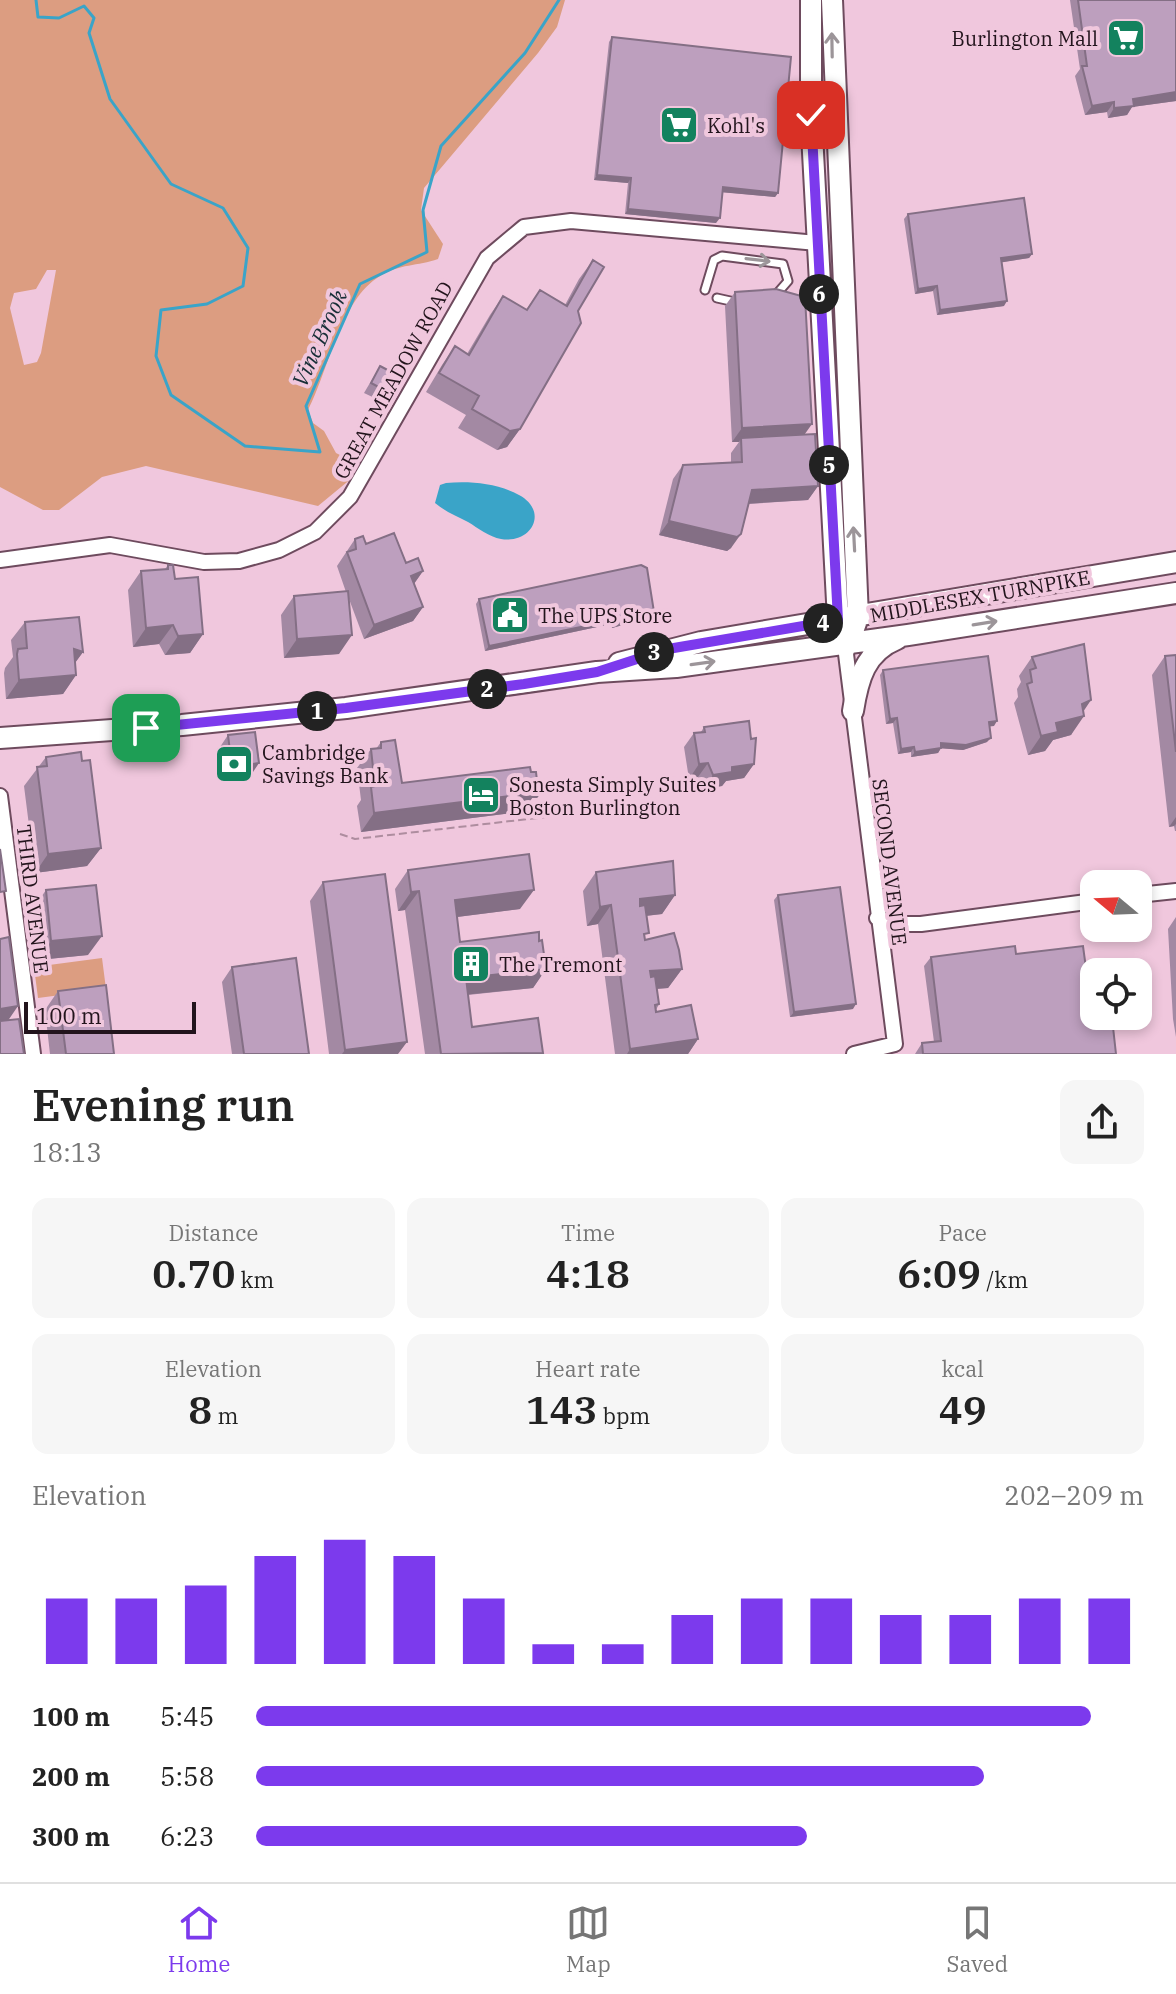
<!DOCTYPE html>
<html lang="en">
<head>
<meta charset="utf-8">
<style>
	:root { --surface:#fff; --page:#f6f6f6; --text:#222; --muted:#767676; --line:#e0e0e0; --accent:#7c3aed }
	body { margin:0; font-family:"IBM Plex Serif",serif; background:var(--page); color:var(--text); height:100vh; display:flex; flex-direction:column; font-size:30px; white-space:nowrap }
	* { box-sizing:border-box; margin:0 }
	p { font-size:26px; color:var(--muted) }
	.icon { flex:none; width:44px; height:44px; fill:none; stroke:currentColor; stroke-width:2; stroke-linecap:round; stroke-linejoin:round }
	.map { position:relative; height:1054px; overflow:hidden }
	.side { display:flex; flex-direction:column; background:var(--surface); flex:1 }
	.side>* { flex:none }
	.needle { width:52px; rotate:289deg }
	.buttons { position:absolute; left:1080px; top:870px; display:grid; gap:16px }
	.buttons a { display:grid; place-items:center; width:72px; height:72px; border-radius:16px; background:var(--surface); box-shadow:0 4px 12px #0003; font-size:40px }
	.scale { position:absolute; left:24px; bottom:20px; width:172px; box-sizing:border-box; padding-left:8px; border:4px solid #22141c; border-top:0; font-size:22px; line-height:28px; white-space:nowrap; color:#22141c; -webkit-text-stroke:6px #f0c7dd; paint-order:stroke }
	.pin { position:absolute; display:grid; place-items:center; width:68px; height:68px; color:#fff; margin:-34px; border-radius:16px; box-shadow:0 4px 12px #0006 }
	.km { position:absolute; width:40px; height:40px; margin:-20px; border-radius:50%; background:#222; color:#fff; font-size:22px; line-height:40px; text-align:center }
	.round { display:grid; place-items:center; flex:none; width:84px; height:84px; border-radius:16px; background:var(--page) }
	.head { display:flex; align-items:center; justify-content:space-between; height:136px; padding:0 32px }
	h1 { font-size:44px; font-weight:600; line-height:60px }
	.stats { display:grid; grid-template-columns:repeat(3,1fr); gap:12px; height:136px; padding:8px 32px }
	.stats div { display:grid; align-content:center; border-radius:16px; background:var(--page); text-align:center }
	.stats b { font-size:40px; font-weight:600 }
	.stats small { font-size:22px; font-weight:400 }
	.stats p { font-size:22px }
	.chart { height:224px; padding:16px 32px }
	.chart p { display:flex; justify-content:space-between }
	.chart svg { width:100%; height:144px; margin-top:8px; stroke:var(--accent); stroke-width:6 }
	ul { padding:0 32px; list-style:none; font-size:26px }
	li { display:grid; grid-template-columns:128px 96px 1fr; align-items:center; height:60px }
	li i { height:20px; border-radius:10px; background:var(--accent) }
	.tab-bar { display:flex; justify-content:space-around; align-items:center; height:112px; border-top:2px solid var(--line); background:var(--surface); font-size:22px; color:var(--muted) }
	.tab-bar a { display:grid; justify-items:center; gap:4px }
	.tab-bar .current { color:var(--accent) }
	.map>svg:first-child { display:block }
	.green { fill:#dc9d81; fill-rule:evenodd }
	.water { fill:#3aa4c8 }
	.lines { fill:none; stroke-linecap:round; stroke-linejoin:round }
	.stream { stroke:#3aa4c8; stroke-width:3 }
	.lane-casing { stroke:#6e4b5e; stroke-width:11 }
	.street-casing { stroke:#6e4b5e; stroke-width:18 }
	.secondary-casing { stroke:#6e4b5e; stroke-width:24 }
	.path { stroke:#ae8d9f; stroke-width:2; stroke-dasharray:8 4; stroke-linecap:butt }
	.lane { stroke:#fff; stroke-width:7 }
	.street { stroke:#fff; stroke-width:14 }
	.secondary { stroke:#fff; stroke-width:20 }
	.wall { fill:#a389a3 }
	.shaded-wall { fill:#846f85 }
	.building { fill:#bd9fbe; stroke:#846f85; stroke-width:2 }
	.oneway { stroke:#9c9599 }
	.route-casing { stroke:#fff; stroke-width:16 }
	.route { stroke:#7c3aed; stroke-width:10 }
	.labels { text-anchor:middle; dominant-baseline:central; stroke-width:8; stroke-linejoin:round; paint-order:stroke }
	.poi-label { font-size:20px; fill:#22141c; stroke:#f0c7dd; text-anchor:start }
	.street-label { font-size:20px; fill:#22141c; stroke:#f0c7dd }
	.water-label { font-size:22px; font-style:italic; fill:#172e37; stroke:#f0c7dd }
</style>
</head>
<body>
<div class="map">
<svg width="1176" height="1054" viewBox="0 0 1176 1054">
	<rect width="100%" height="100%" fill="#f0c7dd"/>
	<path class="green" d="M0,0H565L557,27L538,53L424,188L421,210L443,244L438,259C418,266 399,264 380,276C340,300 329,370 308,410L313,423L324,431L336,453L358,464L352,478L318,506L146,466L102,477L59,510H43L0,487ZM47,270H56L41,353L37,362L24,365L10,308L14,293L36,289Z
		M102,958L106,989L38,998L34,967Z"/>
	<path class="water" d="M446,483C470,481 497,483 519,495C549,511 532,544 501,539C489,537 478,528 468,522C456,516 446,512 435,503L440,485Z"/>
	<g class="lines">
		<path class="stream" d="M36,0L38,17L59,18L84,6L94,18L89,33L110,99L171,184L223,208L248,248L243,286L207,304L161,310L156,356L171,395L245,446L320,452L306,406L360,284L427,252L423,210L441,146L525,53L559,0"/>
		<g class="lane-casing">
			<path id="lane" d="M705,290L714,260L722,256L783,264L788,281L774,297
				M717,298L735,302"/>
		</g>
		<g class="street-casing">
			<path id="street" d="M0,560L110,545L204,562L239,561L279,550L315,532L350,497L487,258L524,227L571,221L817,243
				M849,643L846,654L895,1044L854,1054
				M0,796L33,1054
				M1138,895L1176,891
				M877,918L894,924H921L1094,901"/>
		</g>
		<g class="secondary-casing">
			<path id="secondary" d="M811,0V115L838,620L849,643
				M832,0L858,617L849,643
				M619,663L701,642L1176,562
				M853,711C858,679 865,652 897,639
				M0,738L182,725L346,708L597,672L676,667L908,635L1176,593"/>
		</g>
		<path class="path" d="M340,834L355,839L563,815"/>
		<use href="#lane" class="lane"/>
		<use href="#street" class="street"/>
		<use href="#secondary" class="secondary"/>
	</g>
	<path class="wall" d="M1070,0H1176V101L1132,107L1127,115L1108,118L1107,112L1085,115L1075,76L1080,69Z
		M612,37L778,193L775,197L722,192L716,223L625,214L628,183L594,180L609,42Z
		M908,214L1032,254L1029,258L1002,262L1004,306L937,315L933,291L915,294L904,219Z
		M593,260L578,311L520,429L507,447L497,450L458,428L466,415L426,392L442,365L455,346L467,354L490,315L503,296L526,310L540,290L565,305L579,279Z
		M735,292L804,435L818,486L808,500L749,504L731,548L727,551L659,535L673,479L683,465L731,462V453L739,442H732L725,306Z
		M380,366L390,393L383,402L364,393Z
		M355,539L423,571L414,584L423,607L413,621L364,639L349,599L339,654L284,658L281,615L294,596L346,592L337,566Z
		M168,565L203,634L190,653L165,655L159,644L133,647L128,590L141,571L165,569Z
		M479,599L654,612L651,617L612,628L611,624L485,651L476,604Z
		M25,622L83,652L75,663L76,675L63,694L6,699L4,673L5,668L13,657L11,640Z
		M1176,655V831H1175L1174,826L1169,827L1152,675L1165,656Z
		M1032,657L1083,711L1071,735L1053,740L1045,751L1028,755L1014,703L1018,697L1017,689L1021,682L1019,676Z
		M883,670L994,726H989L987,742L963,750L941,748L938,753L911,757V752L898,754L893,723L886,724L880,675Z
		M704,727L754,764L744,778L726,781L722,786L703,789L698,777L689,779L684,747L694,733L701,732Z
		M228,735L249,778L222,781L218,750Z
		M381,742L402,783L531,772L541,793L537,798H532L525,809L520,812L361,832L357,806L361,800L357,768L371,749H376Z
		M46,757L82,761L101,848L87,866L35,873L24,786Z
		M408,870L520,909L457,917L460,942L539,941L546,969L533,988L468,995L472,1027L542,1054H425L405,910L398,911L395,889Z
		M596,872L675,895L662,914L646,916L645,938V940L682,969L668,988L657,989L659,1004L656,1010V1012L698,1039L688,1054H615L598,924L587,926L583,891Z
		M323,882L398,1054H329L310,901Z
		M46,890L88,955L38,960L33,909Z
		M778,895L853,1009L790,1017L774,900Z
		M1176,917V1037L1173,1019L1168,929Z
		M1016,954L1093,1020L1116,1054H915L922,1043L934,1042L924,966L931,957Z
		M232,967L309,1054H232L222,982Z
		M58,991L114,1054H50L45,1010Z"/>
	<path class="shaded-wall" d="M1176,92V101L1132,107L1127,115L1108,118L1114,108L1133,99Z
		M1114,102L1107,112L1085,115L1092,106Z
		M597,175L631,178L628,183L594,180Z
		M723,187L778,193L775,197L719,192Z
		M628,209L720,218L716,223L625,214Z
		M1032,254L1029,258L998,263L1001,258Z
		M937,286L933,291L915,294L918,289Z
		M1007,301L1004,306L937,315L940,310Z
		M812,424L802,438H741L739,442H732L742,428Z
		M520,429L507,447L497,450L510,431Z
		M818,486L808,500L742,504L752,490Z
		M669,521L741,534L731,548L727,551L659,535Z
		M423,571L413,585L411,576Z
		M423,607L413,621L364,639L374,625Z
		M654,612L651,617L612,628L616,623Z
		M615,620L611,624L485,651L489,646Z
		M173,625L159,644L133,647L146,628Z
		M203,634L190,653L165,655L178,636Z
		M352,635L339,654L284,658L297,639Z
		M74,649L83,652L69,671Z
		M76,675L63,694L6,699L19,680Z
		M1091,700L1079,718L1084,716L1071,735L1053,740L1045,751L1028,755L1041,736L1082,704Z
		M897,718L893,723L886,724L890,719Z
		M997,721L994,726L985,727L989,722Z
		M991,738L987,742L963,750L937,748L941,743Z
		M914,747L911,752L898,754L901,749Z
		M941,748L938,753L911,757L915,752Z
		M259,763L249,778L222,781L232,767Z
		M708,763L698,777L689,779L699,764Z
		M754,764L744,778L726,781L722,786L703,789L713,775L732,767Z
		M538,790L541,793L537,798H532L525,809L520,812L361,832L374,813Z
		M1176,817V824L1174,826L1169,827Z
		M101,848L87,866L35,873L48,854Z
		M534,890L520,909L441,919L455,900Z
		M419,891L405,910L398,911L411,892Z
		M675,895L662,914L626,918L640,899Z
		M611,905L598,924L587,926L600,907Z
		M102,936L88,955L38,960L51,941Z
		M546,969L533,988L453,996L466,978Z
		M682,969L668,988L637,990L650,971Z
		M856,1004L853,1009L790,1017L794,1012Z
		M18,1006L5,1025L0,1026V1009Z
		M698,1039L688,1054H627L630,1049Z
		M407,1042L398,1054H342L345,1050Z"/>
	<path class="building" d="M1078,0H1176V92L1133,99L1134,106L1114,108V102L1092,106L1082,66H1087Z
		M612,37L791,57L778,193L723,187L720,218L628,209L631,178L597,175Z
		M1024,198L1032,254L1001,258L1007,301L940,310L937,286L918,289L908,214Z
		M593,260L604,267L578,311L581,323L520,429L510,431L472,409L479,396L439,373L455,346L469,355L503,296L527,310L540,290L567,306Z
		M776,289L805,297L812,424L742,428L735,292Z
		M380,366L399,376L390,393L371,383Z
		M815,434L818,486L752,490L741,534L737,537L669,521L683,465L742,462L741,438Z
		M394,533L406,563L418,558L423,571L411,576L423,607L374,625L347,552L356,549L355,539L363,536L366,544Z
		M168,565H173L175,579L198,577L203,634L178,636L173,625L146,628L141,571L168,569Z
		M641,565L647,568L654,612L616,623L615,620L489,646L479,599Z
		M348,591L352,635L297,639L294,596Z
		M79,617L83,652L74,649L76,675L19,680L17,654L18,649L27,648L25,622Z
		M1084,644L1091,700L1082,704L1084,716L1056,723L1058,732L1041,736L1027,684L1032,682L1030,670L1036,668L1032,657Z
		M1176,655V752L1165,656Z
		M988,656L997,721L989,722L991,738L966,745L941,743V748L915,752L914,747L901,749L897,718L890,719L883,670Z
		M749,721L751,739L756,738L754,764L732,767V772L713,775L708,763L699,764L694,733L705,732L704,727Z
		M255,732L259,763L232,767L228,735Z
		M395,740L402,783L530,767L531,772H536L538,790L533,793L374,813L371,787L375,786L371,749L381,748V742Z
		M81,752L82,761L90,760L101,848L48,854L37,767L47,766L46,757Z
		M0,849L6,891L0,892Z
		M529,854L534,890L455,900L460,942L539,932V941L542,940L546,969L466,978L472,1027L538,1018L543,1053L441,1054L419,891L411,892L408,870Z
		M673,861L675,895L640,899V906L645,905L649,933L644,934L645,940L674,933L679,950L682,969L650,971L651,977L655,976L659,1004L655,1005L656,1012L691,1005L698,1039L630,1049L611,905L600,907L596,872Z
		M385,874L407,1042L345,1050L323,882Z
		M96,885L102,936L51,941L46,890Z
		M840,887L856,1004L794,1012L778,895Z
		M9,937L18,1006L0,1009V939Z
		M1015,946L1016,954L1083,946L1093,1020L1112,1018L1116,1054H923L922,1043L941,1041L931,957Z
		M296,958L309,1054H244L232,967Z
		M106,985L114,1054H66L58,991Z
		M19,1019L24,1054H0V1021Z"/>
	<defs><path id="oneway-shaft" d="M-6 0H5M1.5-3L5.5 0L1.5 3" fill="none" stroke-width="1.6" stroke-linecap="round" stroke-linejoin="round" transform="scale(2)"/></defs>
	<g class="oneway">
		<use href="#oneway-shaft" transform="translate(832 45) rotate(-91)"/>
		<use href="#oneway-shaft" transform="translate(758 260) rotate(7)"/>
		<use href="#oneway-shaft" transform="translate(854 539) rotate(-93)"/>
		<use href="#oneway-shaft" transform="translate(985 623) rotate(-9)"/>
		<use href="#oneway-shaft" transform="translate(703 663) rotate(-8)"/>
	</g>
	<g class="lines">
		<g class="route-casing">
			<path id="route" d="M146,728L346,708L524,684L597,672L668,649L838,620L811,115"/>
		</g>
		<use href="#route" class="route"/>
	</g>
	<defs>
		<g id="supermarket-square" transform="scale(2)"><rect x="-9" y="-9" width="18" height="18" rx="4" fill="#13825e" stroke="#f0c7dd"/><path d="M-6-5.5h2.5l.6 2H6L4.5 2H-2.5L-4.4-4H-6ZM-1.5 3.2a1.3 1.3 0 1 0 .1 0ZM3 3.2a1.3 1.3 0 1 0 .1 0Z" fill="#fff"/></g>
		<g id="civic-square" transform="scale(2)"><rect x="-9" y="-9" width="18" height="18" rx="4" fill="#13825e" stroke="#f0c7dd"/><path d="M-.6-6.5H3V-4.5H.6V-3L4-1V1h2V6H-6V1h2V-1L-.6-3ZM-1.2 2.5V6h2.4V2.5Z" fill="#fff"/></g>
		<g id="bank-square" transform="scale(2)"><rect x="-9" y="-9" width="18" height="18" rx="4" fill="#13825e" stroke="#f0c7dd"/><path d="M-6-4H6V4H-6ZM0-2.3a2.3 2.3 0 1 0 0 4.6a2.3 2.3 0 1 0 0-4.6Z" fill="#fff"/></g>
		<g id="hotel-square" transform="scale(2)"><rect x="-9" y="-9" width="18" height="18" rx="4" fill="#13825e" stroke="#f0c7dd"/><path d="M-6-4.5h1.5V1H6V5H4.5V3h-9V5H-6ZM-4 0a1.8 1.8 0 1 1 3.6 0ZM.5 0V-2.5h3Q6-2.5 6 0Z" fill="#fff"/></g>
		<g id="building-square" transform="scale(2)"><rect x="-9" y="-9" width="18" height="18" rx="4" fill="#13825e" stroke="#f0c7dd"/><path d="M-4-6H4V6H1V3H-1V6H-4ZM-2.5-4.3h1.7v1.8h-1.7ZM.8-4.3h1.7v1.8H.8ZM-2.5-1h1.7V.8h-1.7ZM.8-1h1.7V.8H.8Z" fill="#fff"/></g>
	</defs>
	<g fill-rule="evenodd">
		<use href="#supermarket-square" x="1126" y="38"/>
		<use href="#supermarket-square" x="679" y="125"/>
		<use href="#civic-square" x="510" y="615"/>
		<use href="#bank-square" x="234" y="764"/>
		<use href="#hotel-square" x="481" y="795"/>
		<use href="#building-square" x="471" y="964"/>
	</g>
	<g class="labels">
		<g class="poi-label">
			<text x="1098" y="38" text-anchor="end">Burlington Mall</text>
			<text x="707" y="125">Kohl's</text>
			<text x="538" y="615">The UPS Store</text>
			<text x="262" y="752">Cambridge<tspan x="262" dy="23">Savings Bank</tspan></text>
			<text x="509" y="784">Sonesta Simply Suites<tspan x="509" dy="23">Boston Burlington</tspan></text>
			<text x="499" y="964">The Tremont</text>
		</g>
		<g class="street-label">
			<text transform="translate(393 380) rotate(-61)">GREAT MEADOW ROAD</text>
			<text transform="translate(980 596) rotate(-10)">MIDDLESEX TURNPIKE</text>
			<text transform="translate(890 862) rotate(83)">SECOND AVENUE</text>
			<text transform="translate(33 899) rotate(83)">THIRD AVENUE</text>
		</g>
		<g class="water-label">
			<text transform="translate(319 338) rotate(-66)">Vine Brook</text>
		</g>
	</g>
</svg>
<div class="buttons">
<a><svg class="needle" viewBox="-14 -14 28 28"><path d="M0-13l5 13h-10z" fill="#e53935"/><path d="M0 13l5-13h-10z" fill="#767676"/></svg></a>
<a><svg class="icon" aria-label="locate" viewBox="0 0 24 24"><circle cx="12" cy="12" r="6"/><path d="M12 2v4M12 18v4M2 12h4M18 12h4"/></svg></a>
</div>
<div class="scale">100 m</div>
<div class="pin" style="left:146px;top:728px;background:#1e9e55"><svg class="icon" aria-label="arrive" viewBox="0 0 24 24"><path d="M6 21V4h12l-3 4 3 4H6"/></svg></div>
<div class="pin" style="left:811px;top:115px;background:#d93025"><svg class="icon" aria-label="check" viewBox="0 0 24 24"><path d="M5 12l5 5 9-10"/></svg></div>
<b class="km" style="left:317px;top:711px">1</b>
<b class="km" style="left:487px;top:689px">2</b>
<b class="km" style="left:654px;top:652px">3</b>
<b class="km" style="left:823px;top:623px">4</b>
<b class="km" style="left:829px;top:465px">5</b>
<b class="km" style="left:819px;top:294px">6</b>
</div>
<section class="side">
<div class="head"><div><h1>Evening run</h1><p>18:13</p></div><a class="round"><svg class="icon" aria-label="share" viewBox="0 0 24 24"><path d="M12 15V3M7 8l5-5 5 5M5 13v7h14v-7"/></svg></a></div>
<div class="stats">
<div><p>Distance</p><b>0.70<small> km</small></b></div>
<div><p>Time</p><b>4:18</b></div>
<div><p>Pace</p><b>6:09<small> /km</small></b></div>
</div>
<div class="stats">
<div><p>Elevation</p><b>8<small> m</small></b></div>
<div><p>Heart rate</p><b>143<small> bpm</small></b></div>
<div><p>kcal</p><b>49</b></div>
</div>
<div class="chart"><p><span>Elevation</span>202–209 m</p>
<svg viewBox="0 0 160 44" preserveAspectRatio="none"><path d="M5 44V24M15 44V24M25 44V20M35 44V11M45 44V6M55 44V11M65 44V24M75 44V38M85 44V38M95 44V29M105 44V24M115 44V24M125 44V29M135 44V29M145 44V24M155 44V24"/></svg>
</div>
<ul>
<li><b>100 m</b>5:45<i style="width:94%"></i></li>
<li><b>200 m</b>5:58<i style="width:82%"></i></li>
<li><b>300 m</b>6:23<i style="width:62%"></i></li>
</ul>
</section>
<nav class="tab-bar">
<a class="current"><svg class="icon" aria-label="home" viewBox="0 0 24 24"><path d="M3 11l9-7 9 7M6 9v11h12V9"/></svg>Home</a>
<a><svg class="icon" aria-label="map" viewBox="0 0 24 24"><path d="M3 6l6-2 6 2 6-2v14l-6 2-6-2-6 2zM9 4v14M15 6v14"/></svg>Map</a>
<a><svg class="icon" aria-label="saved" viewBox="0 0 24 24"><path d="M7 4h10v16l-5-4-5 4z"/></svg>Saved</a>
</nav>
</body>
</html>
